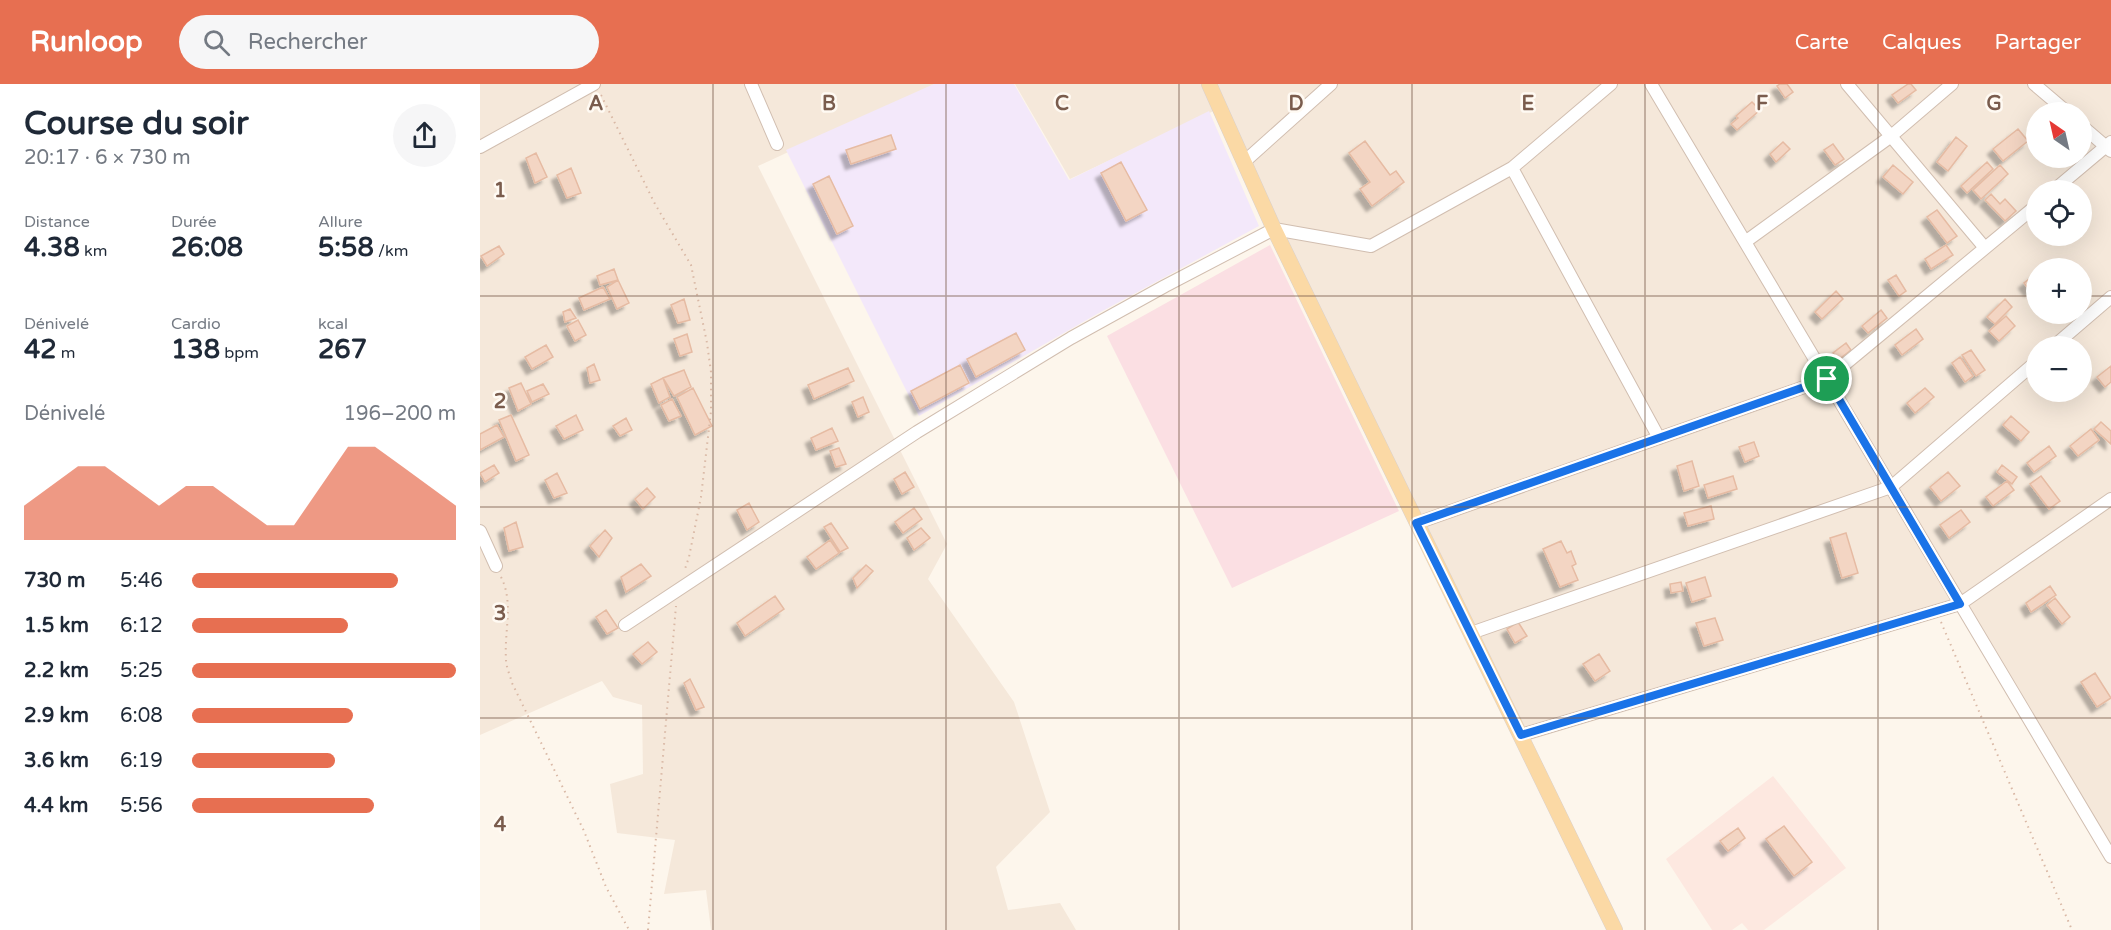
<!DOCTYPE html>
<html lang="fr">
<head>
<meta charset="utf-8">
<style>
	:root { --surface:#fff; --page:#f6f6f7; --text:#1f2937; --muted:#747a83; --accent:#e76f51 }
	body { margin:0; font-family:"Varela Round",sans-serif; background:var(--page); color:var(--text); height:100vh; display:flex; flex-direction:column; font-size:22px; white-space:nowrap }
	* { box-sizing:border-box; margin:0 }
	p { font-size:20px; color:var(--muted) }
	.icon { flex:none; width:33px; height:33px; fill:none; stroke:currentColor; stroke-width:2; stroke-linecap:round; stroke-linejoin:round }
	.map { position:relative; flex:1; overflow:hidden }
	.details { display:flex; flex-direction:column; background:var(--surface); width:480px }
	.details>* { flex:none }
	.needle { width:39px; rotate:326deg }
	.tools { position:absolute; left:1546px; top:18px; display:grid; gap:12px }
	.tools a { display:grid; place-items:center; width:66px; height:66px; border-radius:50%; background:var(--surface); box-shadow:0 6px 24px #0002; font-size:30px }
	.pin { position:absolute; display:grid; place-items:center; width:51px; height:51px; color:#fff; margin:-26px; border:3px solid #fff; border-radius:50%; box-shadow:0 2px 6px #0007 }
	.round { display:grid; place-items:center; flex:none; width:63px; height:63px; border-radius:32px; background:var(--page) }
	.summary { display:flex; align-items:center; justify-content:space-between; height:102px; padding:0 24px }
	h1 { font-size:33px; font-weight:700; line-height:45px }
	.figures { display:grid; grid-template-columns:repeat(3,1fr); gap:9px; height:102px; padding:6px 24px }
	.figures div { display:grid; align-content:center }
	.figures b { font-size:26px; font-weight:700 }
	.figures small { font-size:16px; font-weight:400 }
	.figures p { font-size:16px }
	.chart { height:168px; padding:12px 24px }
	.chart p { display:flex; justify-content:space-between }
	.chart svg { width:100%; height:108px; margin-top:6px; fill:var(--accent); opacity:.7 }
	ul { padding:0 24px; list-style:none; font-size:20px }
	li { display:grid; grid-template-columns:96px 72px 1fr; align-items:center; height:45px }
	li i { height:15px; border-radius:8px; background:var(--accent) }
	header { display:flex; align-items:center; gap:36px; box-sizing:border-box; height:84px; padding:0 30px; background:var(--accent); color:#fff }
	header strong { font-size:28px }
	nav { display:flex; gap:33px; margin-inline-start:auto; font-size:21px }
	.search { width:420px; height:54px; background:var(--page); display:flex; align-items:center; gap:15px; box-sizing:border-box; padding:0 21px; border-radius:33px; color:var(--muted); font-size:22px }
	main { display:flex; flex:1; min-height:0 }
	.map>svg:first-child { display:block }
	.residential { fill:#f5e8da; fill-rule:evenodd }
	.commercial { fill:#fde8e0 }
	.education { fill:#f3e8fa }
	.medical { fill:#fbdfe3 }
	.building { fill:#f3d5c3; stroke:#e6bba3; stroke-width:1.5; filter:url(#shadow) }
	.lines { fill:none; stroke-linecap:round; stroke-linejoin:round }
	.minor-casing { stroke:#d1beb0; stroke-width:14 }
	.major-casing { stroke:#dad1cd; stroke-width:16 }
	.path { stroke:#d9b8a5; stroke-width:2; stroke-dasharray:1.5 4.5; stroke-linecap:butt }
	.minor { stroke:#fff; stroke-width:12 }
	.major { stroke:#fbd9a5; stroke-width:15 }
	.route-casing { stroke:#fff; stroke-width:12 }
	.route { stroke:#1a73e8; stroke-width:8 }
	.grid { fill:none; stroke:#7a5c4d; stroke-width:1.5; stroke-opacity:0.55 }
	.grid-label { font-size:20px; text-anchor:middle; font-weight:bold; fill:#7a5c4d; stroke:#fffaf3; stroke-width:5; stroke-linejoin:round; paint-order:stroke }
</style>
</head>
<body>
<header>
<strong>Runloop</strong>
<div class="search"><svg class="icon" aria-label="search" viewBox="0 0 24 24"><circle cx="10" cy="10" r="6"/><path d="M15 15l6 6"/></svg>Rechercher</div>
<nav><a>Carte</a><a>Calques</a><a>Partager</a></nav>
</header>
<main>
<section class="details">
<div class="summary"><div><h1>Course du soir</h1><p>20:17 · 6 × 730 m</p></div><a class="round"><svg class="icon" aria-label="share" viewBox="0 0 24 24"><path d="M12 15V3M7 8l5-5 5 5M5 13v7h14v-7"/></svg></a></div>
<div class="figures">
<div><p>Distance</p><b>4.38<small> km</small></b></div>
<div><p>Durée</p><b>26:08</b></div>
<div><p>Allure</p><b>5:58<small> /km</small></b></div>
</div>
<div class="figures">
<div><p>Dénivelé</p><b>42<small> m</small></b></div>
<div><p>Cardio</p><b>138<small> bpm</small></b></div>
<div><p>kcal</p><b>267</b></div>
</div>
<div class="chart"><p><span>Dénivelé</span>196–200 m</p>
<svg viewBox="0 0 160 44" preserveAspectRatio="none"><path d="M0 44V30L10 22L20 14L30 14L40 22L50 30L60 22L70 22L80 30L90 38L100 38L110 22L120 6L130 6L140 14L150 22L160 30V44z"/></svg>
</div>
<ul>
<li><b>730 m</b>5:46<i style="width:78%"></i></li>
<li><b>1.5 km</b>6:12<i style="width:59%"></i></li>
<li><b>2.2 km</b>5:25<i style="width:100%"></i></li>
<li><b>2.9 km</b>6:08<i style="width:61%"></i></li>
<li><b>3.6 km</b>6:19<i style="width:54%"></i></li>
<li><b>4.4 km</b>5:56<i style="width:69%"></i></li>
</ul>
</section>
<div class="map">
<svg width="1631" height="846" viewBox="0 0 1631 846">
	<defs>
		<filter id="shadow"><feDropShadow dx="-5.5" dy="5.5" stdDeviation="1.5" flood-color="#0004"/></filter>
	</defs>
	<rect width="100%" height="100%" fill="#fdf6ec"/>
	<path class="residential" d="M0,0H455L278,82L467,460L448,495L534,618L570,728L516,783L528,826L580,819L596,846H231L226,806L184,810L195,756L137,749L130,700L163,690L162,621L133,613L122,597L0,651Z
		M535,0H1631V769L1480,513L1045,648L742,23L590,95ZM1557,28H1602V74H1557ZM1557,106H1602V152H1557ZM1557,184H1602V230H1557ZM1557,262H1602V308H1557Z"/>
	<path class="commercial" d="M1293,692L1366,784L1284,846H1268L1262,839L1252,846H1232L1186,775Z"/>
	<path class="education" d="M454,0H534L589,96L729,27L779,142L617,230L439,332L306,66Z"/>
	<path class="medical" d="M790,161L919,427L752,504L627,252Z"/>
	<path class="building" d="M1300,0H1307L1313,8L1305,14L1297,2Z
		M1428,0H1431L1436,6L1418,19L1412,11Z
		M1272,18L1280,26L1257,46L1251,40L1258,34L1256,32Z
		M1538,45L1548,57L1523,77L1513,65Z
		M411,51L416,65L371,80L366,66Z
		M1476,53L1487,62L1468,87L1457,78Z
		M885,57L910,91L916,87L924,98L892,122L880,105L890,98L869,69Z
		M1303,58L1310,65L1296,78L1290,70Z
		M1353,60L1364,75L1355,81L1344,66Z
		M56,69L67,93L55,99L46,74Z
		M641,78L667,126L646,137L621,89Z
		M1507,78L1513,85L1487,109L1481,102Z
		M1413,81L1433,98L1423,110L1403,93Z
		M1520,81L1528,90L1501,115L1493,106Z
		M91,84L101,109L87,114L77,91Z
		M349,92L373,142L357,150L333,100Z
		M1511,110L1520,120L1525,115L1536,127L1525,137L1505,116Z
		M1457,126L1477,152L1467,159L1447,133Z
		M1466,161L1473,171L1451,185L1445,175Z
		M19,162L24,170L7,182L1,172Z
		M134,185L138,196L120,201L117,192Z
		M1557,189V202L1550,207L1544,199Z
		M1416,191L1426,207L1419,212L1408,196Z
		M138,196L149,219L137,225L127,203Z
		M123,203L130,215L104,226L99,214Z
		M1356,207L1363,215L1342,235L1335,228Z
		M204,215L210,236L198,239L191,221Z
		M1525,215L1532,223L1515,240L1507,233Z
		M90,225L96,234L85,238L83,228Z
		M1401,226L1407,234L1388,249L1382,242Z
		M1526,232L1535,242L1519,257L1509,247Z
		M98,236L106,251L95,257L87,242Z
		M1436,245L1443,255L1422,271L1415,261Z
		M536,249L545,266L496,293L487,275Z
		M207,250L212,268L200,272L194,255Z
		M1366,259L1371,266L1358,276L1353,269Z
		M66,261L73,273L52,285L45,273Z
		M1491,266L1505,286L1496,292L1482,271Z
		M1480,273L1493,292L1485,298L1472,279Z
		M114,280L120,296L110,299L107,284Z
		M480,281L489,299L440,325L431,307Z
		M1631,282V298L1625,303L1617,293Z
		M368,284L374,297L334,315L328,301Z
		M204,286L211,303L194,312L183,294Z
		M183,294L190,313L179,319L171,300Z
		M41,299L51,320L38,327L29,304Z
		M63,300L69,310L52,318L47,307Z
		M213,304L232,342L215,351L197,313Z
		M1445,304L1454,313L1435,329L1427,319Z
		M383,313L389,328L378,333L372,318Z
		M192,315L201,332L189,337L181,321Z
		M31,331L49,371L36,377L19,336Z
		M96,331L103,346L84,355L76,342Z
		M1531,332L1549,348L1541,357L1523,341Z
		M146,334L152,346L140,352L133,342Z
		M1621,338L1631,347V360L1614,345Z
		M17,341L24,353L0,366V350Z
		M352,344L358,357L336,366L331,354Z
		M1611,345L1619,356L1598,372L1590,362Z
		M1274,358L1279,372L1265,378L1259,363Z
		M1569,362L1576,372L1554,388L1547,379Z
		M359,364L366,380L356,383L350,367Z
		M1212,377L1219,402L1204,407L1197,382Z
		M14,381L19,389L5,398L0,389Z
		M1522,381L1537,393L1532,400L1517,388Z
		M425,388L434,403L422,410L414,395Z
		M1468,388L1480,402L1461,417L1450,403Z
		M77,389L87,409L74,414L65,396Z
		M1253,392L1257,405L1228,414L1224,401Z
		M1561,392L1580,417L1569,425L1550,400Z
		M1527,397L1534,406L1513,422L1506,413Z
		M167,404L175,413L163,425L155,415Z
		M269,419L279,438L267,446L257,426Z
		M1231,422L1234,435L1208,442L1204,429Z
		M434,424L442,435L423,449L415,438Z
		M1481,426L1490,438L1469,454L1460,441Z
		M36,438L43,463L29,467L24,444Z
		M351,439L368,464L360,468L344,443Z
		M441,444L450,454L434,466L427,454Z
		M125,446L132,454L119,473L110,462Z
		M1366,449L1378,489L1362,494L1350,454Z
		M350,456L359,469L336,485L327,473Z
		M1081,457L1087,469L1091,467L1096,480L1092,482L1098,496L1080,503L1063,465Z
		M161,480L171,492L146,508L141,493Z
		M386,481L393,487L377,504L373,494Z
		M1225,493L1231,512L1212,518L1206,499Z
		M1201,498L1203,507L1191,509L1190,500Z
		M1570,502L1576,511L1551,528L1546,519Z
		M295,512L304,525L265,552L257,539Z
		M1575,514L1590,533L1582,540L1567,521Z
		M126,526L138,544L127,550L116,533Z
		M1235,534L1243,556L1224,562L1216,539Z
		M1038,538L1047,552L1035,559L1027,545Z
		M168,558L177,568L162,580L153,570Z
		M1119,570L1130,587L1115,597L1103,580Z
		M1615,589L1631,614L1617,623L1601,598Z
		M210,595L224,623L216,626L204,599Z
		M1304,742L1332,778L1314,792L1286,755Z
		M1258,744L1265,754L1248,767L1240,757Z"/>
	<g class="lines">
		<g class="minor-casing">
			<path id="minor" d="M271,0L297,60
				M1171,0L1631,773
				M1367,0L1505,164
				M1554,0L1587,28
				M1602,42L1631,67
				M0,63L114,0
				M764,78L851,0
				M1032,84L1179,354
				M1574,106L1631,58
				M1265,158L1410,53L1472,0
				M1574,262L1631,213
				M937,439L1347,295L1557,121
				M0,447L16,482
				M145,541L437,348L591,254L685,202L794,145L891,162L1032,84L1131,0
				M991,549L1411,403L1557,277
				M1041,651L1480,520L1631,415"/>
		</g>
		<g class="major-casing">
			<path id="major" d="M729,0L794,145L1135,846"/>
		</g>
		<path class="path" d="M121,11L175,120L211,181L227,259L231,288V327L221,413L209,473L204,488
			M21,493C34,518 24,548 26,575C26,583 30,591 32,599L104,747L126,803L149,846
			M1461,538L1592,846
			M168,846L196,522"/>
		<use href="#minor" class="minor"/>
		<use href="#major" class="major"/>
	</g>
	<g class="lines">
		<g class="route-casing">
			<path id="route" d="M1347,295L1480,520L1041,651L936,439Z"/>
		</g>
		<use href="#route" class="route"/>
	</g>
	<path class="grid" d="M233,0V846M466,0V846M699,0V846M932,0V846M1165,0V846M1398,0V846M0,212H1557M1602,212H1631M0,423H1631M0,634H1631"/>
	<g class="grid-label">
		<text x="116" y="26">A</text>
		<text x="349" y="26">B</text>
		<text x="582" y="26">C</text>
		<text x="816" y="26">D</text>
		<text x="1048" y="26">E</text>
		<text x="1282" y="26">F</text>
		<text x="1514" y="26">G</text>
		<text x="20" y="113">1</text>
		<text x="20" y="324">2</text>
		<text x="20" y="536">3</text>
		<text x="20" y="747">4</text>
	</g>
</svg>
<div class="tools">
<a><svg class="needle" viewBox="-14 -14 28 28"><path d="M0-13l5 13h-10z" fill="#e53935"/><path d="M0 13l5-13h-10z" fill="#747a83"/></svg></a>
<a><svg class="icon" aria-label="locate" viewBox="0 0 24 24"><circle cx="12" cy="12" r="6"/><path d="M12 2v4M12 18v4M2 12h4M18 12h4"/></svg></a>
<a>+</a>
<a>−</a>
</div>
<div class="pin" style="left:1347px;top:295px;background:#1e9e55"><svg class="icon" aria-label="arrive" viewBox="0 0 24 24"><path d="M6 21V4h12l-3 4 3 4H6"/></svg></div>
</div>
</main>
</body>
</html>
